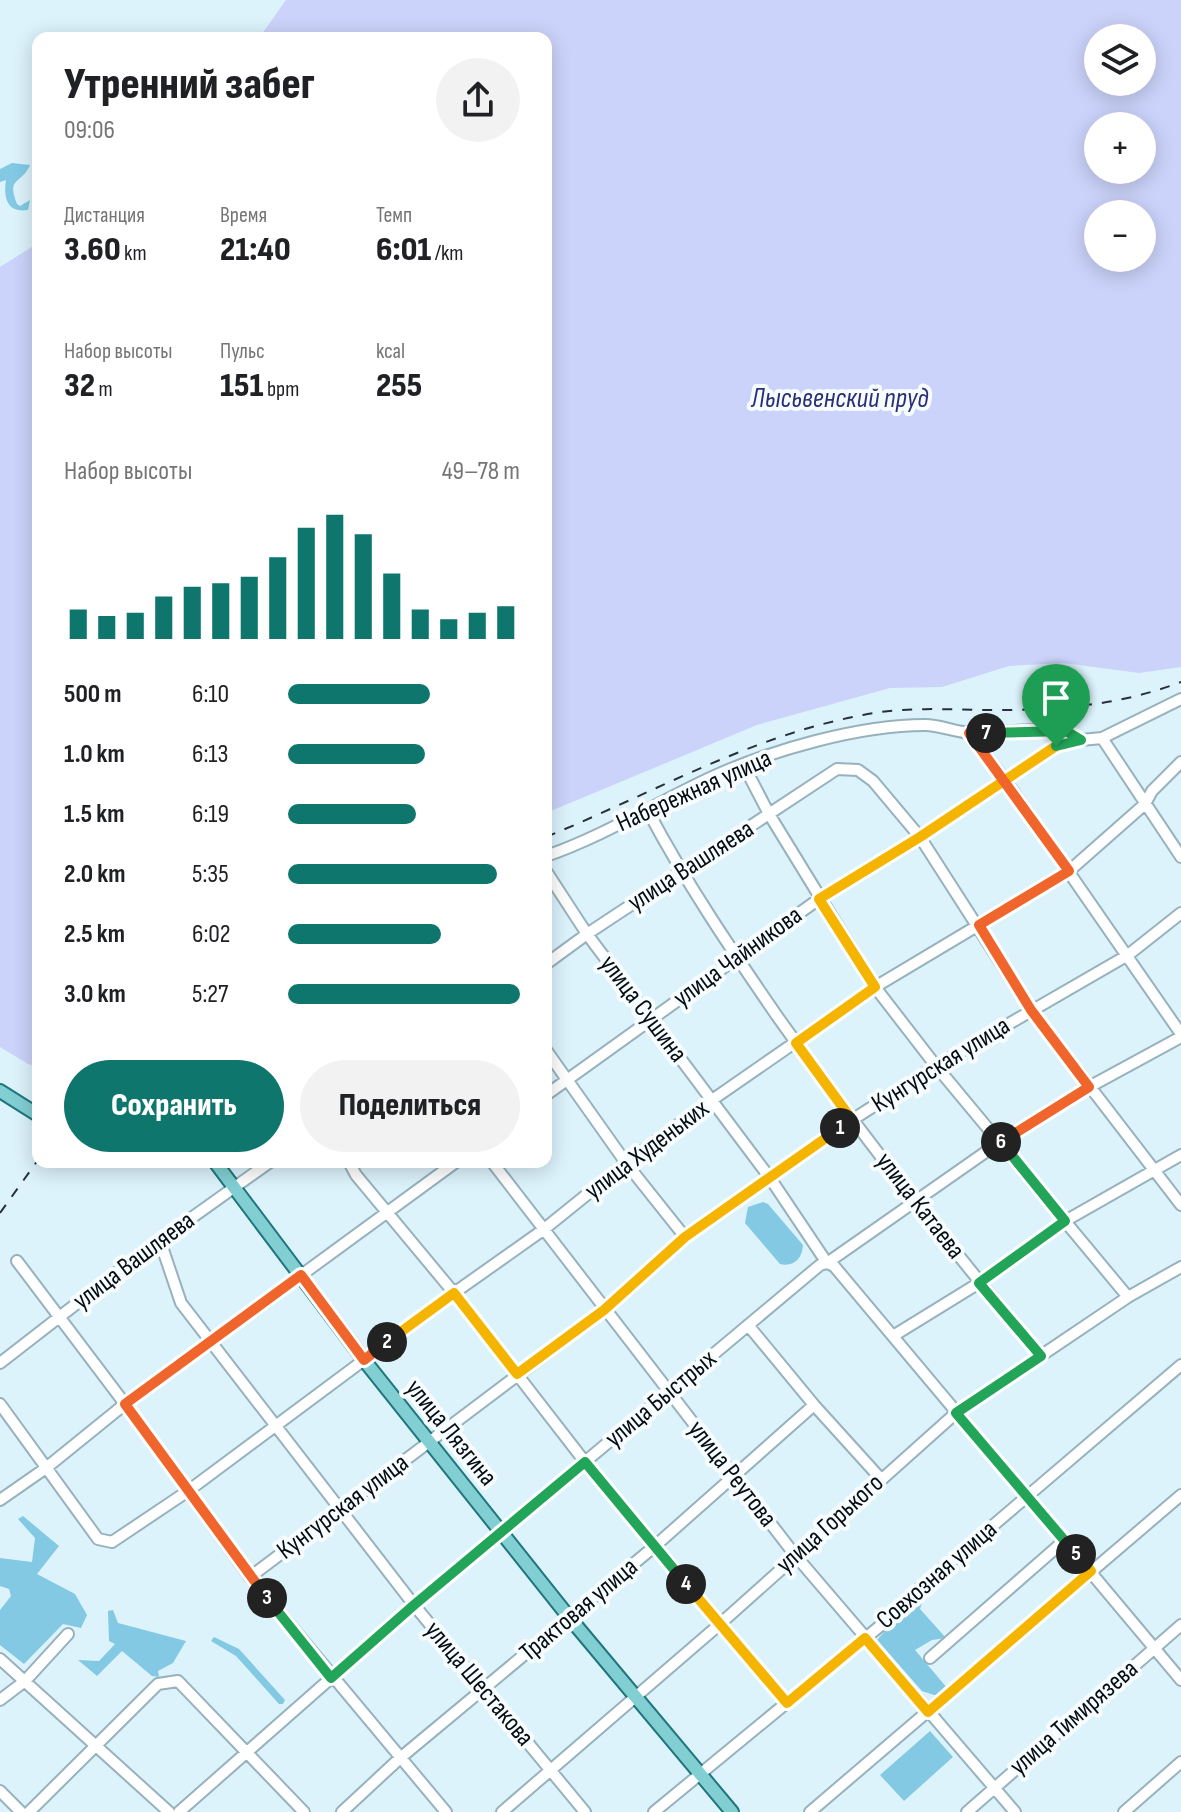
<!DOCTYPE html>
<html lang="ru">
<head>
<meta charset="utf-8">
<style>
	:root { --surface:#fff; --page:#f2f2f2; --text:#202124; --muted:#757577; --accent:#0f766e }
	body { margin:0; font-family:"Sofia Sans Condensed",sans-serif; background:var(--page); color:var(--text); height:100vh; display:flex; flex-direction:column; font-size:30px; white-space:nowrap }
	* { box-sizing:border-box; margin:0 }
	p { font-size:26px; color:var(--muted) }
	.icon { flex:none; width:44px; height:44px; fill:none; stroke:currentColor; stroke-width:2; stroke-linecap:round; stroke-linejoin:round }
	.map { position:relative; flex:1; overflow:hidden }
	.sheet { position:absolute; left:32px; top:32px; width:520px; height:1136px; display:flex; flex-direction:column; background:var(--surface); border-radius:16px; box-shadow:0 4px 20px #0003 }
	.sheet>* { flex:none }
	.fabs { position:absolute; left:1084px; top:24px; display:grid; gap:16px }
	.fabs a { display:grid; place-items:center; width:72px; height:72px; border-radius:50%; background:var(--surface); box-shadow:0 4px 20px #0003; font-size:40px }
	.pin { position:absolute; display:grid; place-items:center; width:68px; height:68px; color:#fff; margin:-82px -34px; border-radius:50% 50% 50% 0; rotate:-45deg; box-shadow:0 0 8px #0007 }
	.pin .icon { rotate:45deg }
	.km { position:absolute; width:40px; height:40px; margin:-20px; border-radius:50%; background:#222; color:#fff; font-size:22px; line-height:40px; text-align:center }
	.round { display:grid; place-items:center; flex:none; width:84px; height:84px; border-radius:42px; background:var(--page) }
	.headline { display:flex; align-items:center; justify-content:space-between; height:136px; padding:0 32px }
	h1 { font-size:44px; font-weight:800; line-height:60px }
	.figures { display:grid; grid-template-columns:repeat(3,1fr); gap:12px; height:136px; padding:8px 32px }
	.figures div { display:grid; align-content:center }
	.figures b { font-size:34px; font-weight:800 }
	.figures small { font-size:22px; font-weight:400 }
	.figures p { font-size:22px }
	.chart { height:224px; padding:16px 32px }
	.chart p { display:flex; justify-content:space-between }
	.chart svg { width:100%; height:144px; margin-top:8px; stroke:var(--accent); stroke-width:6 }
	.primary-button { display:flex; gap:16px; margin-top:auto; padding:16px 32px }
	.primary-button a { flex:1; height:92px; border-radius:48px; background:var(--accent); color:#fff; font-size:32px; font-weight:800; line-height:92px; text-align:center }
	.primary-button a+a { background:var(--page); color:var(--text) }
	ul { padding:0 32px; list-style:none; font-size:26px }
	li { display:grid; grid-template-columns:128px 96px 1fr; align-items:center; height:60px }
	li i { height:20px; border-radius:10px; background:var(--accent) }
	.map>svg:first-child { display:block }
	.green { fill:#83c9e4 }
	.water { fill:#cbd3fa; fill-rule:evenodd }
	.lines { fill:none; stroke-linecap:round; stroke-linejoin:round }
	.minor-casing { stroke:#97b2bd; stroke-width:14 }
	.major-casing { stroke:#20767c; stroke-width:16 }
	.minor { stroke:#fff; stroke-width:10 }
	.major { stroke:#82cfd3; stroke-width:12 }
	.rail { stroke:#273136; stroke-width:2; stroke-dasharray:10 10; stroke-linecap:butt }
	.split-1-casing { stroke:#fff; stroke-width:16 }
	.split-2-casing { stroke:#fff; stroke-width:16 }
	.split-3-casing { stroke:#fff; stroke-width:16 }
	.split-4-casing { stroke:#fff; stroke-width:16 }
	.split-5-casing { stroke:#fff; stroke-width:16 }
	.split-6-casing { stroke:#fff; stroke-width:16 }
	.split-7-casing { stroke:#fff; stroke-width:16 }
	.split-8-casing { stroke:#fff; stroke-width:16 }
	.split-1 { stroke:#f5b400; stroke-width:10 }
	.split-2 { stroke:#f5b400; stroke-width:10 }
	.split-3 { stroke:#f0652b; stroke-width:10 }
	.split-4 { stroke:#22a559; stroke-width:10 }
	.split-5 { stroke:#f5b400; stroke-width:10 }
	.split-6 { stroke:#22a559; stroke-width:10 }
	.split-7 { stroke:#f0652b; stroke-width:10 }
	.split-8 { stroke:#22a559; stroke-width:10 }
	.labels { text-anchor:middle; dominant-baseline:central; stroke-width:8; stroke-linejoin:round; paint-order:stroke }
	.street-label { font-size:26px; fill:#050d11; stroke:#f7fdff }
	.water-label { font-size:28px; font-style:italic; fill:#2b2f77; stroke:#f7fdff }
</style>
</head>
<body>
<div class="map">
<svg width="1181" height="1812" viewBox="0 0 1181 1812">
	<rect width="100%" height="100%" fill="#dcf3fc"/>
	<path class="green" d="M12,163L30,165C22,184 6,177 17,204L20,206L30,200L28,210C8,213 3,200 6,180L0,182V169Z
		M763,1202L768,1204L803,1245C802,1259 794,1267 780,1264L745,1223L748,1207Z
		M23,1516L59,1546L37,1574L75,1594L87,1615L81,1628L63,1624L24,1664L0,1645V1610L11,1596L9,1589L0,1586V1558L32,1562L35,1538L18,1519Z
		M916,1596L923,1599L920,1609L946,1638L932,1640L915,1650L948,1689L940,1697L922,1691L877,1640Z
		M113,1610L118,1623L186,1641L173,1663L158,1671L159,1677L152,1676L122,1651L97,1676L78,1660L99,1661L115,1644L109,1641L108,1611Z
		M214,1637L239,1649L285,1700L283,1704H279L236,1656L211,1641Z
		M930,1731L953,1757L904,1801L880,1775Z"/>
	<path class="water" d="M286,0H1181V667L1139,673L1064,663L1009,666L942,687L890,688L757,725L546,813V38H259ZM1142,38V82H1098V38ZM1142,126V170H1098V126ZM1098,214H1142V258H1098Z
		M38,243V1067L28,1064L0,1047V267Z"/>
	<g class="lines">
		<g class="minor-casing">
			<path id="minor" d="M969,733L1005,780L1181,1034
				M1102,738L1181,857
				M743,764L769,814L875,987L936,1066L1128,1297
				M648,811C686,883 731,949 777,1016C860,1133 949,1246 1041,1356
				M546,856C604,836 656,803 712,777C772,750 859,725 925,725C941,725 957,733 973,733C1007,734 1051,722 1081,740
				M546,871L587,934L770,1178L827,1263L834,1266L1181,1680
				M546,964L587,934L837,769L858,770L873,781L920,837L1031,1010L1181,1205
				M546,1050L626,1163L685,1237
				M546,1095L819,899L920,837L1056,746L1081,740L1102,738L1181,699
				M349,1162L356,1175L454,1293L585,1462L787,1703
				M492,1162L795,1555L1015,1812
				M160,1241L181,1303L414,1605L585,1812
				M17,1261L125,1404L250,1577L446,1812
				M748,1325L814,1405L881,1479
				M893,1336L979,1283L1065,1221L1181,1155
				M0,1363L138,1256L270,1162
				M0,1404L98,1539L112,1542L188,1491L454,1293L543,1230L626,1163L712,1100L875,987L1069,871L1145,804L1152,791L1181,762
				M0,1500L46,1468L125,1404L456,1162
				M250,1577L604,1310L685,1237L852,1120L936,1066L1128,955L1181,913
				M930,1658L1065,1540
				M0,1659L169,1812
				M0,1700L25,1681L68,1634
				M0,1791L21,1812
				M29,1812L158,1684L178,1681L304,1812
				M179,1812L414,1605L820,1265L827,1263L1000,1142L1089,1087L1181,1037
				M342,1812L399,1759L655,1546L814,1405
				M502,1812L720,1624L956,1413L1128,1297L1181,1267
				M654,1812L902,1608L914,1593L1181,1365
				M810,1812L1181,1495
				M967,1812L1181,1625
				M1124,1812L1181,1762"/>
		</g>
		<g class="major-casing">
			<path id="major" d="M0,1091L38,1115
				M215,1162L364,1360L568,1616L732,1812"/>
		</g>
		<use href="#minor" class="minor"/>
		<use href="#major" class="major"/>
		<path class="rail" d="M546,837C651,794 750,736 863,715C907,706 952,710 996,710C1060,710 1121,705 1181,682
			M0,1213L38,1160"/>
	</g>
	<g class="lines">
		<g class="split-1-casing">
			<path id="split-1" d="M840,1128L852,1120L796,1043L875,987L819,899L920,837L1056,746"/>
		</g>
		<g class="split-2-casing">
			<path id="split-2" d="M387,1342L454,1293L517,1374L604,1310L685,1237L840,1128"/>
		</g>
		<g class="split-3-casing">
			<path id="split-3" d="M267,1598L125,1404L301,1275L364,1360L387,1342"/>
		</g>
		<g class="split-4-casing">
			<path id="split-4" d="M267,1598L331,1678L414,1605L585,1462L686,1584"/>
		</g>
		<g class="split-5-casing">
			<path id="split-5" d="M686,1584L787,1703L865,1638L928,1712L1091,1571L1076,1554"/>
		</g>
		<g class="split-6-casing">
			<path id="split-6" d="M1001,1142L1065,1221L979,1283L1041,1356L956,1413L1076,1554"/>
		</g>
		<g class="split-7-casing">
			<path id="split-7" d="M986,733H969L1069,871L979,925L1031,1010L1089,1087L1001,1142"/>
		</g>
		<g class="split-8-casing">
			<path id="split-8" d="M986,733L1066,731L1081,740L1056,746"/>
		</g>
		<use href="#split-1" class="split-1"/>
		<use href="#split-2" class="split-2"/>
		<use href="#split-3" class="split-3"/>
		<use href="#split-4" class="split-4"/>
		<use href="#split-5" class="split-5"/>
		<use href="#split-6" class="split-6"/>
		<use href="#split-7" class="split-7"/>
		<use href="#split-8" class="split-8"/>
	</g>
	<g class="labels">
		<g class="street-label">
			<text transform="translate(694 791) rotate(-24)">Набережная улица</text>
			<text transform="translate(691 866) rotate(-33)">улица Вашляева</text>
			<text transform="translate(738 957) rotate(-36)">улица Чайникова</text>
			<text transform="translate(643 1009) rotate(53)">улица Сушина</text>
			<text transform="translate(941 1065) rotate(-32)">Кунгурская улица</text>
			<text transform="translate(647 1150) rotate(-37)">улица Худеньких</text>
			<text transform="translate(920 1206) rotate(52)">улица Катаева</text>
			<text transform="translate(134 1261) rotate(-37)">улица Вашляева</text>
			<text transform="translate(661 1399) rotate(-40)">улица Быстрых</text>
			<text transform="translate(451 1433) rotate(51)">улица Лязгина</text>
			<text transform="translate(732 1474) rotate(52)">улица Реутова</text>
			<text transform="translate(343 1507) rotate(-37)">Кунгурская улица</text>
			<text transform="translate(830 1524) rotate(-42)">улица Горького</text>
			<text transform="translate(937 1575) rotate(-41)">Совхозная улица</text>
			<text transform="translate(579 1610) rotate(-40)">Трактовая улица</text>
			<text transform="translate(479 1684) rotate(50)">улица Шестакова</text>
			<text transform="translate(1074 1718) rotate(-41)">улица Тимирязева</text>
		</g>
		<g class="water-label">
			<text x="840" y="398">Лысьвенский пруд</text>
		</g>
	</g>
</svg>
<div class="fabs">
<a><svg class="icon" aria-label="layers" viewBox="0 0 24 24"><path d="M12 4l9 5-9 5-9-5zM3 14l9 5 9-5"/></svg></a>
<a>+</a>
<a>−</a>
</div>
<div class="pin" style="left:1056px;top:746px;background:#1e9e55"><svg class="icon" aria-label="arrive" viewBox="0 0 24 24"><path d="M6 21V4h12l-3 4 3 4H6"/></svg></div>
<b class="km" style="left:840px;top:1128px">1</b>
<b class="km" style="left:387px;top:1342px">2</b>
<b class="km" style="left:267px;top:1598px">3</b>
<b class="km" style="left:686px;top:1584px">4</b>
<b class="km" style="left:1076px;top:1554px">5</b>
<b class="km" style="left:1001px;top:1142px">6</b>
<b class="km" style="left:986px;top:733px">7</b>
<section class="sheet">
<div class="headline"><div><h1>Утренний забег</h1><p>09:06</p></div><a class="round"><svg class="icon" aria-label="share" viewBox="0 0 24 24"><path d="M12 15V3M7 8l5-5 5 5M5 13v7h14v-7"/></svg></a></div>
<div class="figures">
<div><p>Дистанция</p><b>3.60<small> km</small></b></div>
<div><p>Время</p><b>21:40</b></div>
<div><p>Темп</p><b>6:01<small> /km</small></b></div>
</div>
<div class="figures">
<div><p>Набор высоты</p><b>32<small> m</small></b></div>
<div><p>Пульс</p><b>151<small> bpm</small></b></div>
<div><p>kcal</p><b>255</b></div>
</div>
<div class="chart"><p><span>Набор высоты</span>49–78 m</p>
<svg viewBox="0 0 160 44" preserveAspectRatio="none"><path d="M5 44V35M15 44V37M25 44V36M35 44V31M45 44V28M55 44V27M65 44V25M75 44V19M85 44V10M95 44V6M105 44V12M115 44V24M125 44V35M135 44V38M145 44V36M155 44V34"/></svg>
</div>
<ul>
<li><b>500 m</b>6:10<i style="width:61%"></i></li>
<li><b>1.0 km</b>6:13<i style="width:59%"></i></li>
<li><b>1.5 km</b>6:19<i style="width:55%"></i></li>
<li><b>2.0 km</b>5:35<i style="width:90%"></i></li>
<li><b>2.5 km</b>6:02<i style="width:66%"></i></li>
<li><b>3.0 km</b>5:27<i style="width:100%"></i></li>
</ul>
<div class="primary-button"><a>Сохранить</a><a>Поделиться</a></div>
</section>
</div>
</body>
</html>
